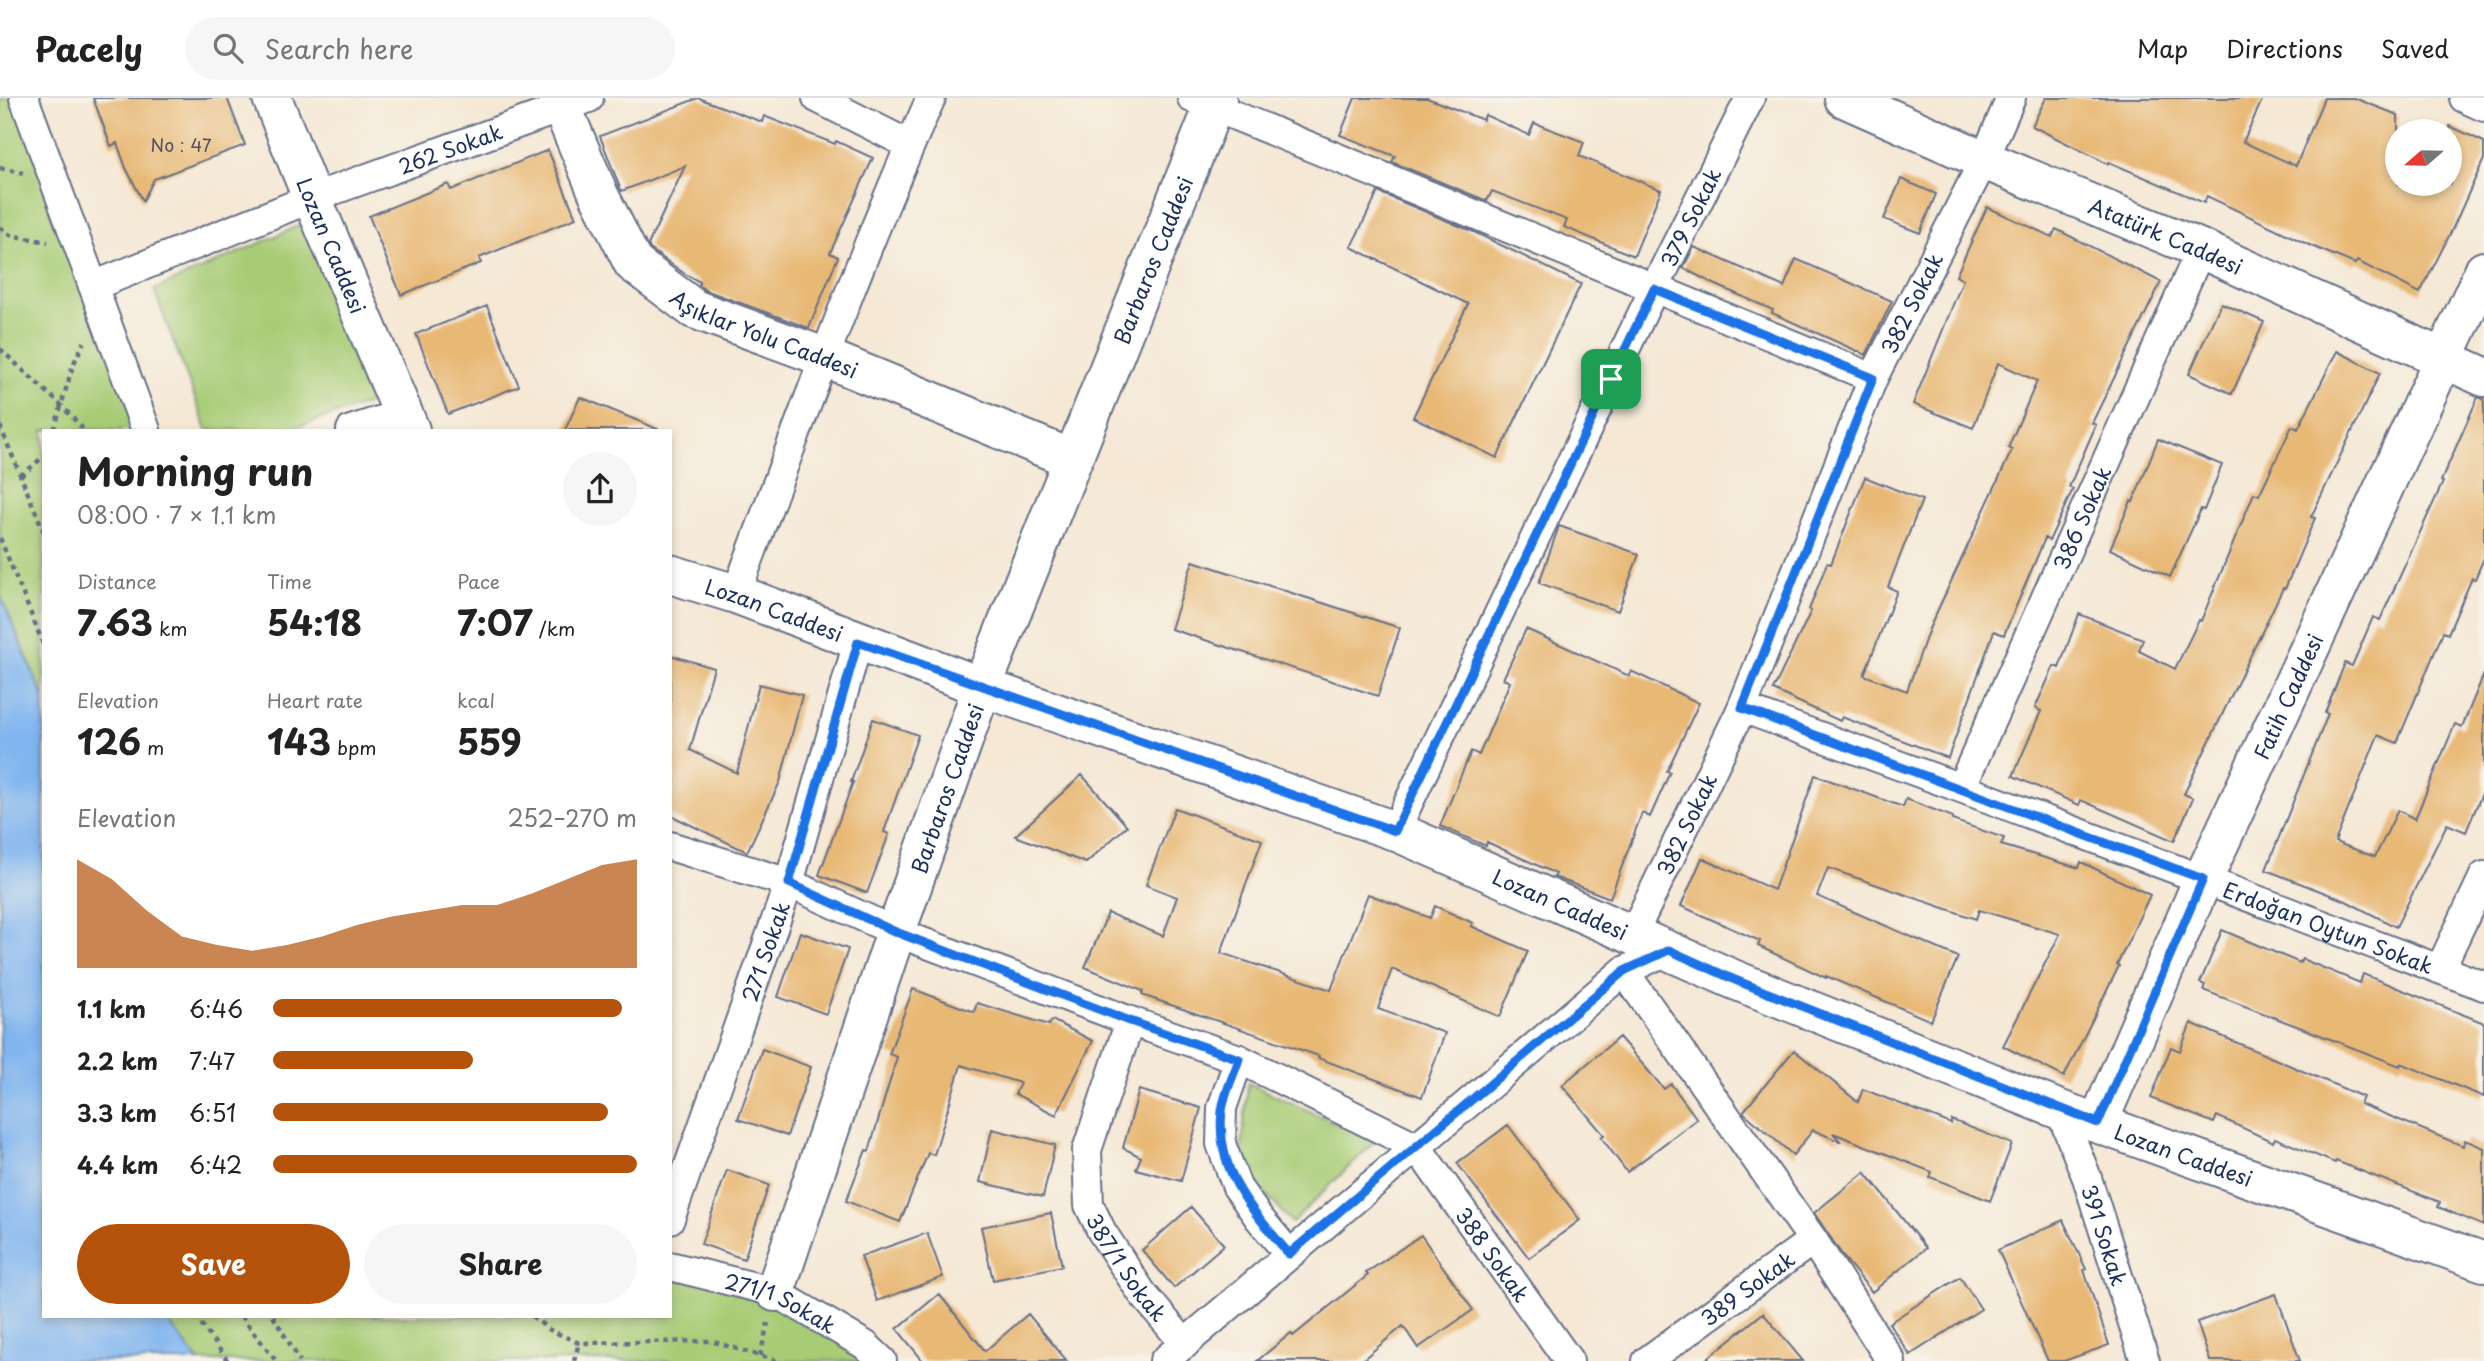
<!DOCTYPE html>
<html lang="en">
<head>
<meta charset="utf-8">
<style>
	:root { --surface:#fff; --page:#f6f6f6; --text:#222; --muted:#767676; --line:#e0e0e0; --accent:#b45309 }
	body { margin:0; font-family:"Playpen Sans",sans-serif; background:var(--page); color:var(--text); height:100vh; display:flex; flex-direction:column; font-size:26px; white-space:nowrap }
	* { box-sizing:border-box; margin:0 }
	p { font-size:23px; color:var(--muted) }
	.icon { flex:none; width:38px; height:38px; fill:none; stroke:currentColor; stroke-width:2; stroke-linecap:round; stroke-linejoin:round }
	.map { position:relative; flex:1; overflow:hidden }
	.side { position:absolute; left:42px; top:331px; width:630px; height:889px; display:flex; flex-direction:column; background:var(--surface); border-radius:0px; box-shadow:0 4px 10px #0003 }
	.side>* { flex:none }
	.needle { width:46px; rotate:250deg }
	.buttons { position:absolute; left:2385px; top:21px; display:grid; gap:14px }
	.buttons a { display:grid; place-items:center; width:77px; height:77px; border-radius:50%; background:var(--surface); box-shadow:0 4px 10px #0003; font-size:35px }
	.pin { position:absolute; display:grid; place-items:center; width:60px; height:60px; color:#fff; margin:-30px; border-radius:14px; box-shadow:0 4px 10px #0006 }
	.round { display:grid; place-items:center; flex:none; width:74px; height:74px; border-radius:37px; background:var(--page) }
	.overview { display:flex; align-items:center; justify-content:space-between; height:119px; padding:0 35px }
	h1 { font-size:38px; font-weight:700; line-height:52px }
	.figures { display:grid; grid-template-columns:repeat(3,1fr); gap:10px; height:119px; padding:7px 35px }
	.figures div { display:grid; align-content:center }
	.figures b { font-size:35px; font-weight:700 }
	.figures small { font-size:19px; font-weight:400 }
	.figures p { font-size:19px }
	.chart { height:196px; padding:14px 35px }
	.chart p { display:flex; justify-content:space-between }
	.chart svg { width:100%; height:126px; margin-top:7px; fill:var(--accent); opacity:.7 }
	.cta { display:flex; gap:14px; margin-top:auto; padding:14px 35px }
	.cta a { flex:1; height:80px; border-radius:42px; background:var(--accent); color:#fff; font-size:28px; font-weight:700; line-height:80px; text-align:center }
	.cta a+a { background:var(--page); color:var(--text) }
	ul { padding:0 35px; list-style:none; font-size:23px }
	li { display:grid; grid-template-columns:112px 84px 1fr; align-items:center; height:52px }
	li i { height:18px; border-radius:9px; background:var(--accent) }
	header { display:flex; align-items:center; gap:42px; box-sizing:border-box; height:98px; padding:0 35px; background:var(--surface); border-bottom:2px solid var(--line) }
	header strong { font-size:33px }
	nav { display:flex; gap:38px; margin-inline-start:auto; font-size:24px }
	.search { width:490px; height:63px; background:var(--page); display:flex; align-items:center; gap:18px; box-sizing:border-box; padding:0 24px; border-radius:38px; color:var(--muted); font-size:26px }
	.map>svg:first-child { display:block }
	.green { fill:#a8cc76; stroke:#627e6a; stroke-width:2 }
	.water { fill:#81b5ef; stroke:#4e72a6; stroke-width:2 }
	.building { fill:#e8b875 }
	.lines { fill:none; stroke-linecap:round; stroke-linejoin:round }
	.street-casing { stroke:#677088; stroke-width:32 }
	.secondary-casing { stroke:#677088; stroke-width:42 }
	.path { stroke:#677088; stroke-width:4.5; stroke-dasharray:5 5; stroke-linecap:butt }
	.street { stroke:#fff; stroke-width:28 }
	.secondary { stroke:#fff; stroke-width:38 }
	.route-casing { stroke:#fff; stroke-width:14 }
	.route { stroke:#1a73e8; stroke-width:9 }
	.labels { text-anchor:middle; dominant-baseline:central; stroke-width:5; stroke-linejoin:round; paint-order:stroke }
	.number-label { font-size:18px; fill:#4e5164 }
	.street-label { font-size:21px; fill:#1b2f5e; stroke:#f7f3e8 }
</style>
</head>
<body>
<header>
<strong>Pacely</strong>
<div class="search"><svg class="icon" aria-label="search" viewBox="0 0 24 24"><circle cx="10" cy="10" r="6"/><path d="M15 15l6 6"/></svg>Search here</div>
<nav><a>Map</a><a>Directions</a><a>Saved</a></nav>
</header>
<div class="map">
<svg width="2484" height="1263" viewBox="0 0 2484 1263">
	<rect width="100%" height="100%" fill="#f7f3e8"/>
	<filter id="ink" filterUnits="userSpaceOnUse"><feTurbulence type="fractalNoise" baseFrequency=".0143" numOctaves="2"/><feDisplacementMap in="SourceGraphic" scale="14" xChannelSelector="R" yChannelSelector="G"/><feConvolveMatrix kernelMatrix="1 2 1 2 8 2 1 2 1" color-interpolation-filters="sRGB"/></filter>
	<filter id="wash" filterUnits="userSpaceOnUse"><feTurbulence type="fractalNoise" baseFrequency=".00686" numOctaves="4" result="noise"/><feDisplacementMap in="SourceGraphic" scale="28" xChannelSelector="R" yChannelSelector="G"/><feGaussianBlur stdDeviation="1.57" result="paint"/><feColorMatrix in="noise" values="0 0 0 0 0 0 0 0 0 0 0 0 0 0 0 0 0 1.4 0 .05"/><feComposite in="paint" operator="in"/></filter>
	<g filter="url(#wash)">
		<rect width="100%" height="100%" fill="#f5e8d5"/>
		<path class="green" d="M0,0H24L146,332H44V600L0,497Z
			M307,124L370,305L287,332H207L154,192Z
			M1248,985L1375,1043L1292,1125L1240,1068Z
			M670,1168L775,1194L882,1263H198L164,1218H670Z"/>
		<path class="water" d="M0,497L44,600V1218H164L198,1263H0Z"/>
		<g id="blocks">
			<path class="building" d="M93,0H227L245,47L154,81L143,103L126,70L117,45L111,48Z
				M698,0L762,24L764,18L835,46L836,43L873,60L830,155L838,159L809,230L705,192L699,187L700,184L685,176L650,151L648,147L685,68L622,93L620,90L600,38Z
				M1355,0H1427L1483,22L1485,17L1529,37L1534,25L1584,44L1579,58L1661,92L1634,158L1564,129L1567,122L1492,93L1487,103L1392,64L1395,58L1340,37Z
				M2046,0H2263L2243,44L2296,68L2324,0H2354L2398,17V86H2450V28L2484,44V61L2452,132L2420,195L2357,163L2355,166L2307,146L2207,98L2204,105L2109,64L2108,66L2032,28Z
				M548,52L576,120L479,160L481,165L401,197L369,118L448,86L451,92Z
				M1901,81L1936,96L1920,135L1884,121Z
				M1378,94L1474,134L1581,186L1497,360L1413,319L1468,206L1351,149Z
				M1987,109L2052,139L2056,131L2161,184L2092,325L2096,327L2069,389L2073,391L2049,443L2045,440L2004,537L1994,533L1948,660L1842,619L1840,623L1773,592L1811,513L1809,512L1827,465L1831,466L1865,379L1922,402L1888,489L1897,493L1864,577L1907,593L1929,531L2012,352L2008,350L2037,283L1998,265L1973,330L1913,306L1963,182L1956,178Z
				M1694,149L1784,189L1796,161L1892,203L1866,257L1772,215L1773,212L1714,186L1683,170Z
				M2221,205L2264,224L2232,296L2189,276Z
				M487,208L519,288L448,316L416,236Z
				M2337,253L2380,275L2311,419L2315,420L2285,491L2283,490L2184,696L2193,700L2174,743L2081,702L2079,707L2013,678L2041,613L2035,610L2054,568L2059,570L2079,516L2143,541L2139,553L2175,571L2199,522L2201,523L2254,395L2259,397L2292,328L2298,331Z
				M580,299L660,332H565Z
				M2478,299L2484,301V460L2475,481L2472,480L2448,536L2443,534L2397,645L2378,637L2335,744L2375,759L2398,712L2415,721L2455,626L2462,629L2484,576V691L2466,734L2447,726L2396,829L2346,803L2266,772L2328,616L2325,615L2345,565L2352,568L2373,519L2380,522L2443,384L2441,383Z
				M2158,341L2222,367L2204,412L2201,411L2170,479L2110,451L2131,403L2133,404Z
				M1559,428L1639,456L1618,513L1539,485Z
				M1193,463L1400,530L1378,598L1171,531Z
				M1526,531L1629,578L1631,573L1699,605L1667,673L1670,674L1650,719L1642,715L1610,800L1554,779L1556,776L1487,744L1486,748L1440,728L1471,653L1479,657L1510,584L1503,581Z
				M670,557L714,570L690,652L737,675L759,586L802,597L780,684L747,754L670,717Z
				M873,621L918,637L884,734L889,736L867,795L819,777L853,684H851Z
				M1082,677L1127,728L1086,765L1015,738Z
				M1815,677L1903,709L1906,701L1953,719L1952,722L2004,740L2001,747L2079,770L2081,764L2150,797L2117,867L2119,868L2064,979L2003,948L2060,836L1979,812L1976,821L1828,770L1817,798L1958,859L1931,923L1826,878V880L1758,848L1760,843L1681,808L1702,760L1774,792Z
				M1175,710L1262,742L1221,855L1331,892L1368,796L1430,820L1435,808L1473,825L1471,828L1528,853L1500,919L1392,871L1378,911L1445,935L1422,999L1318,960L1319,958L1142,897L1143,893L1085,869L1108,815L1163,838L1177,799L1146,787Z
				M2222,832L2300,865L2302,861L2360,885L2363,876L2484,925V999L2401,965L2400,968L2203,892L2205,887L2200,885Z
				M800,834L848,851L826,916L778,899Z
				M913,891L974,914L977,905L1049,927L1052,922L1093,943L1056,1017L1015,996L1020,985L961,967L934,1057L928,1055L900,1124L846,1103L866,1052L869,1053L897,959L889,956Z
				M2191,925L2363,999L2360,1006L2463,1048L2465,1042L2484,1050V1128L2438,1109L2440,1104L2336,1063L2335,1065L2275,1040L2273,1044L2217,1018L2214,1025L2151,1000L2171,949L2180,953Z
				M1619,939L1664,991L1671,986L1697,1021L1627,1074L1601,1039L1604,1037L1562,987Z
				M762,951L811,969L787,1038L738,1021Z
				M1794,952L1858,1004L1863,991L1951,1026L1952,1022L2012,1046L1990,1103L1930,1079L1932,1074L1833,1035L1841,1044L1813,1032L1793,1057L1743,1014Z
				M1139,992L1201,1010L1181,1083L1136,1071L1141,1059L1123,1050Z
				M1508,1027L1580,1122L1529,1160L1457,1065Z
				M992,1031L1055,1047L1043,1099L980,1084Z
				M727,1072L769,1087L744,1161L701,1146Z
				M1865,1074L1926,1150L1872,1194L1845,1161L1814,1115Z
				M1191,1109L1224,1147L1174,1190L1142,1152Z
				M1051,1115L1062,1168L993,1182L981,1129Z
				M2063,1122L2086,1171L2084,1172L2109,1247L2064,1263H2048L1998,1152Z
				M927,1135L943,1179L877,1203L861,1158Z
				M1421,1137L1473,1212L1418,1250L1403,1228L1361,1263H1257L1291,1235L1293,1238L1368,1177L1366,1175Z
				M1960,1179L1981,1211L1910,1257L1889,1225Z
				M939,1196L985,1253L1028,1216L1067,1263H923L897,1231Z
				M2276,1196L2300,1263H2210L2197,1224Z
				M1763,1215L1803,1263H1704Z"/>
		</g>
	</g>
	<g filter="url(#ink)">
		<use href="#blocks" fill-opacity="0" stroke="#677088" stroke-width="2"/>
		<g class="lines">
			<g class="street-casing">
				<g id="street">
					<path d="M24,0L146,332"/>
					<path d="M817,0L910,47"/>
					<path d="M1192,0L1873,280"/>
					<path d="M2464,0L2484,9"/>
					<path id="s1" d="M93,188L312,100L589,0"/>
					<path d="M351,332L403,315"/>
					<path d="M736,496C798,330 858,162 931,0"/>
					<path id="s2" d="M1742,610L1961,690L2484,888"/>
					<path id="s3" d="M1961,690L2201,151"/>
					<path id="s4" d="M1395,733L1654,191L1750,0"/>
					<path id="s5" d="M670,748L789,785L896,834L1130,923L1239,961L1417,1049L1569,1263"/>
					<path id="s6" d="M1633,836L1742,610L1873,280L1984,62L2011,0"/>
					<path d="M2440,871L2484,778"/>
					<path d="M1624,873L1813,1142L1891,1263"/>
					<path id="s7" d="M1130,923L1087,1052L1089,1107L1102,1134L1142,1195L1185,1246"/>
					<path d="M1239,961L1222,1010L1221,1046L1237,1089L1259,1120L1289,1156"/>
					<path id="s8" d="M2060,1012L2087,1080L2145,1263"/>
					<path id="s9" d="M670,1121L789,785L858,544"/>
					<path id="s10" d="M670,1168L775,1194L865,1247L882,1263"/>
					<path d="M1164,1263L1624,873L1669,852"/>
					<path id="s11" d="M1647,1263L1813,1142"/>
				</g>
			</g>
			<g class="secondary-casing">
				<g id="secondary">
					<path id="s12" d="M272,0L312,100L410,332"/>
					<path id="s13" d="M558,0L599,97L633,165L694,211L824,259L1072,361"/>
					<path id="s14" d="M1844,0L1984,62L2201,151L2484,279"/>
					<path id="s15" d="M670,476L736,496L982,589L1395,733L1735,882L2060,1012L2484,1164"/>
					<path id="s16" d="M2098,1025L2203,781L2484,173"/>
					<path id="s17" d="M775,1194L896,834L982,589L1217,0"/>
				</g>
			</g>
			<path class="path" d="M0,70L23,75
				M0,129L10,137L48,144
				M0,251L62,308L84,332
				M0,328L44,434
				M54,332L73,267L84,244
				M21,378L44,358
				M0,440L44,548
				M195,1218L228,1263
				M241,1218L276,1263
				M273,1218L300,1263
				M532,1218L548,1231L579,1245L711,1243L777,1263
				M760,1258L768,1225
				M574,1263L579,1245"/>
			<use href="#street" class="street"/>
			<use href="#secondary" class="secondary"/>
		</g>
	</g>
	<g class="lines" filter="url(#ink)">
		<g class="route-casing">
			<path id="route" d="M1654,191L1873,280L1742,610L2203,781L2098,1025L1735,882L1669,852L1624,873L1289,1156C1253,1113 1215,1074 1222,1013C1224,996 1234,977 1239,961L1130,923L896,834L789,785L858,544L1395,733Z"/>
		</g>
		<use href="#route" class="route"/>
	</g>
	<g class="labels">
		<g class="number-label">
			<text x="181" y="46">No : 47</text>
		</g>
		<g class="street-label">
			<text stroke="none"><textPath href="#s1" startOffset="383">262 Sokak</textPath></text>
			<text stroke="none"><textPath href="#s4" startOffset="681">379 Sokak</textPath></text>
			<text stroke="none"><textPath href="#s14" startOffset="350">Atatürk Caddesi</textPath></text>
			<text stroke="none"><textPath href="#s12" startOffset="159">Lozan Caddesi</textPath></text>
			<text stroke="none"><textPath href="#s17" startOffset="1099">Barbaros Caddesi</textPath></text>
			<text stroke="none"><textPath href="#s6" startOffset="690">382 Sokak</textPath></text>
			<text stroke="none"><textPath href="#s13" startOffset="332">Aşıklar Yolu Caddesi</textPath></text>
			<text stroke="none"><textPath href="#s3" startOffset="296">386 Sokak</textPath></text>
			<text stroke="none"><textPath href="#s15" startOffset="110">Lozan Caddesi</textPath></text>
			<text stroke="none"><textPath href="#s16" startOffset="467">Fatih Caddesi</textPath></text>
			<text stroke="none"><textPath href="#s17" startOffset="532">Barbaros Caddesi</textPath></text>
			<text stroke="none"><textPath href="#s6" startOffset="122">382 Sokak</textPath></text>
			<text stroke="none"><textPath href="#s15" startOffset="950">Lozan Caddesi</textPath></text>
			<text stroke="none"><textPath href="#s2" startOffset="626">Erdoğan Oytun Sokak</textPath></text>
			<text stroke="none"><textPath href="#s9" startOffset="284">271 Sokak</textPath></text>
			<text stroke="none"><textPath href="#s15" startOffset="1622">Lozan Caddesi</textPath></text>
			<text stroke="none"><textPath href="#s8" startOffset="133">391 Sokak</textPath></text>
			<text stroke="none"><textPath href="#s5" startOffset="938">388 Sokak</textPath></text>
			<text stroke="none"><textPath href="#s7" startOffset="264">387/1 Sokak</textPath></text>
			<text stroke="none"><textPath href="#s11" startOffset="124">389 Sokak</textPath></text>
			<text stroke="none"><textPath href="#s10" startOffset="117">271/1 Sokak</textPath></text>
		</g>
	</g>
</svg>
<div class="buttons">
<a><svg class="needle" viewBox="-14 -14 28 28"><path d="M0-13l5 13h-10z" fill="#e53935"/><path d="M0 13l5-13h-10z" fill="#767676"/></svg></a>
</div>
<div class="pin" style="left:1611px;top:281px;background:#1e9e55"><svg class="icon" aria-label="arrive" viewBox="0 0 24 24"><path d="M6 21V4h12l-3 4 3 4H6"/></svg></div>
<section class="side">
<div class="overview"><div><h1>Morning run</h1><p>08:00 · 7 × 1.1 km</p></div><a class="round"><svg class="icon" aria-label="share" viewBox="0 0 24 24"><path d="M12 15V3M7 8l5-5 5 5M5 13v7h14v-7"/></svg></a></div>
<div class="figures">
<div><p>Distance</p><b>7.63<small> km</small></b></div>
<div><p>Time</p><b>54:18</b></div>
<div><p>Pace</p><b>7:07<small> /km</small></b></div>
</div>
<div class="figures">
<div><p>Elevation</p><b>126<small> m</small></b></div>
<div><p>Heart rate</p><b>143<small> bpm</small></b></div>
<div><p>kcal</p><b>559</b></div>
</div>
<div class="chart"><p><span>Elevation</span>252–270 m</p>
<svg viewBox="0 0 160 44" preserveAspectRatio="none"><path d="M0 44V6L10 13L20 24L30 33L40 36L50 38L60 36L70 33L80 29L90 26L100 24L110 22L120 22L130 18L140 13L150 8L160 6V44z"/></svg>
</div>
<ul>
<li><b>1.1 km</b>6:46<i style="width:96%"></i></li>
<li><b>2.2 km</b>7:47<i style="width:55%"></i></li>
<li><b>3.3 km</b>6:51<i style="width:92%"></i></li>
<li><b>4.4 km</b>6:42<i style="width:100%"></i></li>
</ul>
<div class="cta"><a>Save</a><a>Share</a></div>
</section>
</div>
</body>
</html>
